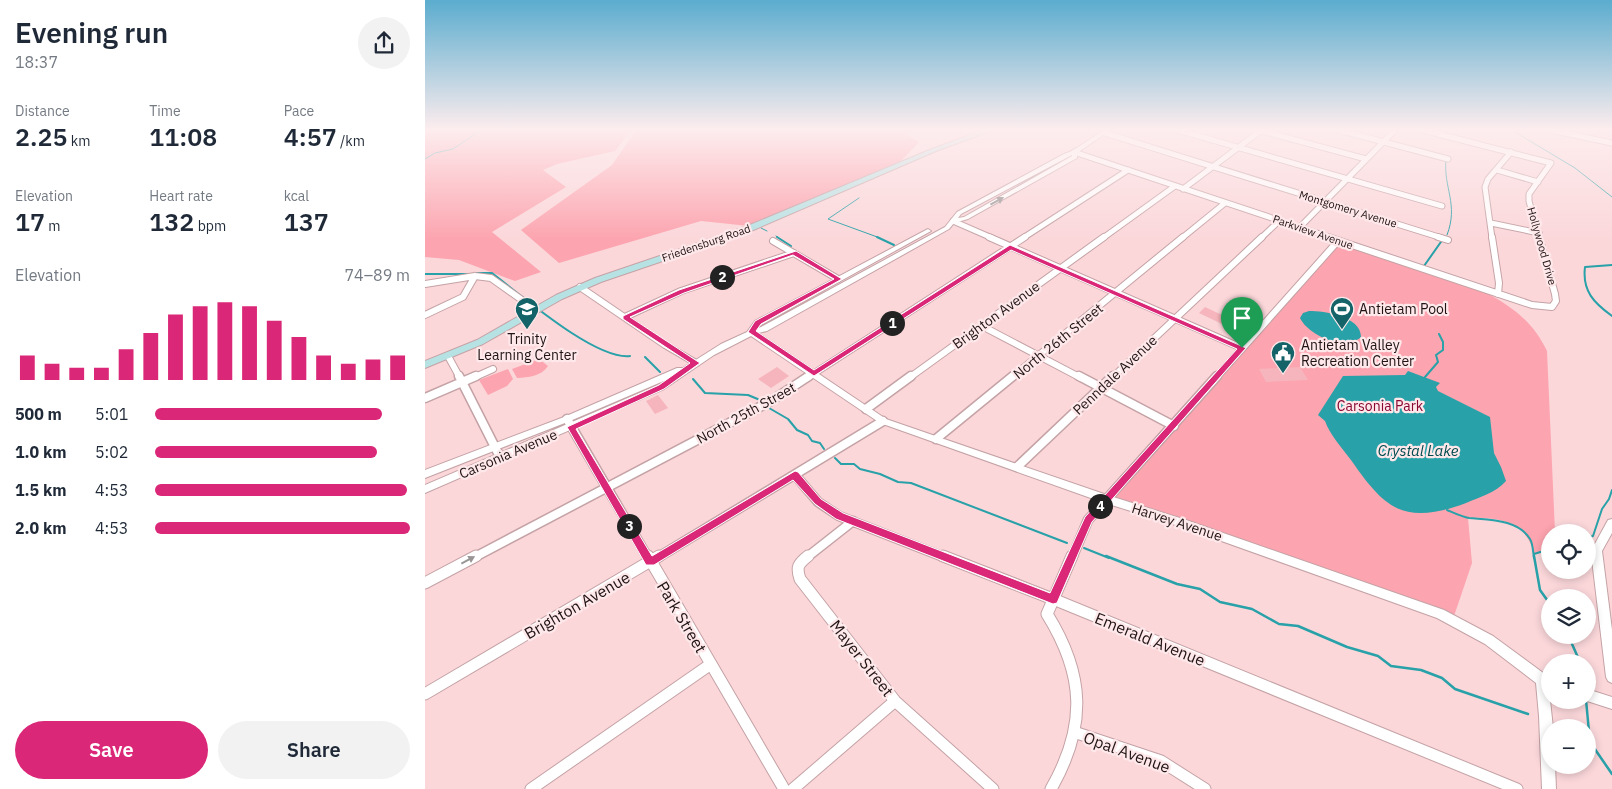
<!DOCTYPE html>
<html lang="en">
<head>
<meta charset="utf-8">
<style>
	:root { --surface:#fff; --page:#f2f2f3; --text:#1f2937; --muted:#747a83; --accent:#db2777 }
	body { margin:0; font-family:"IBM Plex Sans",sans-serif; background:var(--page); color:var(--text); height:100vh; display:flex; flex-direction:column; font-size:19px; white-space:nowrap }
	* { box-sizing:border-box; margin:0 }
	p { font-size:16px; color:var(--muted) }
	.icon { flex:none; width:28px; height:28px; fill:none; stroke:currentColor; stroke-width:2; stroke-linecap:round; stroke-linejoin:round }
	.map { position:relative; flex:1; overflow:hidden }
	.side { display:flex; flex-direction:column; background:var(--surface); width:425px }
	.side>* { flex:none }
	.controls { position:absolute; left:1116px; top:524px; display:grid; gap:10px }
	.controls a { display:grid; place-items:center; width:55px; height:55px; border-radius:50%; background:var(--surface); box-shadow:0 2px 8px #0003; font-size:25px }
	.pin { position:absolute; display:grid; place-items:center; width:42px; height:42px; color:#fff; margin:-51px -21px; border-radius:50% 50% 50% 0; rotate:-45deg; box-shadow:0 0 5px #0007 }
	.pin .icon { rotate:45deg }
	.km { position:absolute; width:25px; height:25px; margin:-12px; border-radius:50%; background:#222; color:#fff; font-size:14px; line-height:25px; text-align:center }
	.round { display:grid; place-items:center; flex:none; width:52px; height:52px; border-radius:26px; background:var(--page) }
	.overview { display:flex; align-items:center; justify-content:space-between; height:85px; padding:0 15px }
	h1 { font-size:28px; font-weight:600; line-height:38px }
	.stats { display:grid; grid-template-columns:repeat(3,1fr); gap:8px; height:85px; padding:5px 15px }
	.stats div { display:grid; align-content:center }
	.stats b { font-size:25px; font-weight:600 }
	.stats small { font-size:14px; font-weight:400 }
	.stats p { font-size:14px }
	.chart { height:140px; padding:10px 15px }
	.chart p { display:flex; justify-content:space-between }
	.chart svg { width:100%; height:90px; margin-top:5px; stroke:var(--accent); stroke-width:6 }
	.action { display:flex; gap:10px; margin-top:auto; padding:10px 15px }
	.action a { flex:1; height:58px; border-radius:30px; background:var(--accent); color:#fff; font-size:20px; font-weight:600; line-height:58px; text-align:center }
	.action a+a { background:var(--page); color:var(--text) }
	ul { padding:0 15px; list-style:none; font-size:16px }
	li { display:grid; grid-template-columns:80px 60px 1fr; align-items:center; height:38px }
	li i { height:12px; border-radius:6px; background:var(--accent) }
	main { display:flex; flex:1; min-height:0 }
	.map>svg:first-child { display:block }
	.green { fill:#fca4af }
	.water { fill:#28a1a8 }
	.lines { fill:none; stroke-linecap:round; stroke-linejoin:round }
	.stream-far2 { stroke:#28a1a8; stroke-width:1 }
	.stream-far1 { stroke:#28a1a8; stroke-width:2 }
	.stream { stroke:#28a1a8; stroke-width:2.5 }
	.building { fill:#f6b5bc }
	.minor-far3-casing { stroke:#c4a2a5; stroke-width:7 }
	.minor-far2-casing { stroke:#c4a2a5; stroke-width:8 }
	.minor-far1-casing { stroke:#c4a2a5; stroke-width:11 }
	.minor-casing { stroke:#c4a2a5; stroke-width:13 }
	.tertiary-casing { stroke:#c4a2a5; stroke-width:2 }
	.secondary-casing { stroke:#c4a2a5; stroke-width:2 }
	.minor-far3 { stroke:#fff; stroke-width:5 }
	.minor-far2 { stroke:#fff; stroke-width:6 }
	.minor-far1 { stroke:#fff; stroke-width:8 }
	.minor { stroke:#fff; stroke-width:11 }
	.tertiary { fill:#fff; fill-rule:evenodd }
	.secondary { fill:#b7e2e4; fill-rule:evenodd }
	.oneway { fill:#9a9595 }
	.route { fill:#db2777; stroke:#fff; fill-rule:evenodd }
	.labels { text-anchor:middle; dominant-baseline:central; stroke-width:4.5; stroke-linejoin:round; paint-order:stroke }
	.far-street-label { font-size:11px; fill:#1f1314; stroke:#fee8ea }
	.poi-label { font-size:14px; fill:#1f1314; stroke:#fee8ea; text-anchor:start }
	.street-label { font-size:14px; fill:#1f1314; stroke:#fee8ea }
	.park-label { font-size:14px; fill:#880733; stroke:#fee8ea }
	.water-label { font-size:15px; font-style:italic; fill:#014a4e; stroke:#fee8ea }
	.near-street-label { font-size:16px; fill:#1f1314; stroke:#fee8ea }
</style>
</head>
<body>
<main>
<section class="side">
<div class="overview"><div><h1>Evening run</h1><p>18:37</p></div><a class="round"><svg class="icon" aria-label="share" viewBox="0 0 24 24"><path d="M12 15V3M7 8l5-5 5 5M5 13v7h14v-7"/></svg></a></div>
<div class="stats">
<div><p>Distance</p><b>2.25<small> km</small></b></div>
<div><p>Time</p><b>11:08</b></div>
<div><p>Pace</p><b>4:57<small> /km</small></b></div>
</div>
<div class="stats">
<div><p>Elevation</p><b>17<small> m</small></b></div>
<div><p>Heart rate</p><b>132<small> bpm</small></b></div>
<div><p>kcal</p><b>137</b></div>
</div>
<div class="chart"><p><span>Elevation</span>74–89 m</p>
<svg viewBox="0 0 160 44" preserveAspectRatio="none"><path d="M5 44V32M15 44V36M25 44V38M35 44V38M45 44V29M55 44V21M65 44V12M75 44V8M85 44V6M95 44V8M105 44V15M115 44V23M125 44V32M135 44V36M145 44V34M155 44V32"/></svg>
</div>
<ul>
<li><b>500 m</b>5:01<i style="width:89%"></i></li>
<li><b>1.0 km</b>5:02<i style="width:87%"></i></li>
<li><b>1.5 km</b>4:53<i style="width:99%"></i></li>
<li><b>2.0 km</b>4:53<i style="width:100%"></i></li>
</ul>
<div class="action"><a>Save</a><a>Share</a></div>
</section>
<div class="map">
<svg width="1187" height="789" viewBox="0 0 1187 789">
	<rect width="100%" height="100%" fill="#fbd7da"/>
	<path class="green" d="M0,129H207L190,151L132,164L118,170L141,187L67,232L116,272L90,281L34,260L0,257Z
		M212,129H494L481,134L494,142L476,161L324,226L276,221L134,263L96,230L187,165Z
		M913,241L1057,290C1087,307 1107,320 1122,351L1130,532H1125V549L1109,554C1102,521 1072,517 1043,518L1047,563L1028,619L681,499Z
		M114,359L123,366C115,377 104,377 92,378L87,369Z
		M83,369L88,379L82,386L63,395L54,380Z"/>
	<path class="water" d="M884,311C899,311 936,316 936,337C920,352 883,335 875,318L878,313Z
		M983,371L1015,383L1011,387L1013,391L1065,417L1069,453L1076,467L1081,481C1070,493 1055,497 1041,503C979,526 960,509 926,460C917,448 905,435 900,421L893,415L918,376L980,375Z"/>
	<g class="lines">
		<path class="stream-far2" d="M1085,129L1150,168L1187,197
			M0,159L10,153L28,149L55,131L50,130L52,129
			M1021,159C1018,188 1034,204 1022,235
			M434,198L403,219L455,238
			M336,228L342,231
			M351,236L354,238"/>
		<path class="stream-far1" d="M352,237L366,246
			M452,237L469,245
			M1187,265L1160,267C1157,291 1169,303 1187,316
			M999,266L1018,239
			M52,273H67C96,295 170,360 205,356
			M0,274H45
			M220,357L235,372
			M1000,377L1013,362L1011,355L1018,350V342L1014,334
			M268,379L280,393L323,395L335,400
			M344,408L363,419L372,430L383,435L387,441L395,443L399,449
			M410,458L416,464H429L435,469L455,474L473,482L486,483L642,543
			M1022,510C1029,513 1037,517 1044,518C1064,520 1093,519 1105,539C1108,544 1108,552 1109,558
			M1162,538L1168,536L1177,509L1184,499L1187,490
			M659,548L684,558
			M1109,554L1125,549"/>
		<path class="stream" d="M681,556L752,584L775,589L795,602L827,609L854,624L873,626L922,647L953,656L966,666L996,670L1017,678L1030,689L1103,714
			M1109,556L1115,590L1125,604
			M1143,635L1155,662
			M1161,700L1165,742L1187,774
			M1137,726L1140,728"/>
	</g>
	<path class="building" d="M780,307L797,315L799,313L805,316L797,324L774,313Z
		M352,367L364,376L346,388L333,379Z
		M875,367L883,380L841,382L834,369Z
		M233,395L243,408L230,414L221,401Z"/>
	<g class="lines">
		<g class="minor-far3-casing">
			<path id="minor-far3" d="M749,129L1017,206
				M830,129L941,159
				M910,129L1023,159
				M994,129L1126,163L1104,194V201L1114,238
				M1121,129L1187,143
				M680,133L1017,238
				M649,152L907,238
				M1072,170L1113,182
				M758,189L838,129
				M528,221L567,238
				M1066,223L1114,233
				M874,228L971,129
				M598,238L703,170
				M678,238L750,186
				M757,238L800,203
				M836,238L854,221
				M1067,238L1060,187L1063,179L1086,152"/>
		</g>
		<g class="minor-far2-casing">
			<path id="minor-far2" d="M564,237L817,348
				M903,237L1107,305L1127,307L1131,301L1130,294L1114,237
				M1013,237L1023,240
				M1067,237L1074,283L1073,294
				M348,241L413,279
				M0,284L50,276L66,278L111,310
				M155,287L240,345L271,363
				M0,315L38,297L50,276
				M200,317L256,291L369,253
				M557,326L656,378
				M23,356L35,378
				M48,378L68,369
				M382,378L600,237
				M484,378L679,237
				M586,378L758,237
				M687,378L837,237
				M791,378L913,241"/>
		</g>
		<g class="minor-far1-casing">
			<path id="minor-far1" d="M34,376L75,457
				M654,376L749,426
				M0,398L51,376
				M441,409L486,376
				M142,419L223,558
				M511,439L588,376
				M592,467L688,376
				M370,475L393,502L414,516L521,558
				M48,558L346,401L384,376
				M232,558L458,421
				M381,558L428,521
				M647,558L663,520L792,376"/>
		</g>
		<g class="minor-casing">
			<path id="minor" d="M223,556L359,789
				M383,556C373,564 371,567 375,579L470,701L568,789
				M518,556L628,599L1092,789
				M0,583L51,556
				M0,694L234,556
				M649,732L736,761L780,789
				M106,789L286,664
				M368,789L470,701
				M626,789C662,726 660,675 622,614L647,556"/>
		</g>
		<g class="tertiary-casing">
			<path id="tertiary" d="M681,129H687L652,153V158L543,219L529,223L524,229L342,331L333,333L461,419L682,495L761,520L1019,610L1068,636L1121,675L1125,677V700L1128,728H1125V765H1130L1131,789H1117L1114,716L1111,683L1060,644L1012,618L760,528L677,502L455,423L326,336L289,355L239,389L0,493V485L233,385L241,380L145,421L0,478V470L139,417L252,368H258L296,344L322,332L330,321L501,230L503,229L506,231L336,325L333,328L336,327L520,227L532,212L639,154L647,151ZM647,155V156L539,217L533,218L536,214Z
				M1187,519V533L1177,551L1187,630V683L1183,681L1181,677L1166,551L1183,520Z
				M1162,689L1187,697V709L1159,700H1162Z"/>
		</g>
		<g class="secondary-casing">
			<path id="secondary" d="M561,129H571L511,151L326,231L176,282L137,299L58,344L0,368V361L52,340L131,295L170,278L320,227L507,149Z"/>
		</g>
		<use href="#minor-far3" class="minor-far3"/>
		<use href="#minor-far2" class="minor-far2"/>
		<use href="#minor-far1" class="minor-far1"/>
		<use href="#minor" class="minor"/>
		<use href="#tertiary" class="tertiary"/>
		<use href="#secondary" class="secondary"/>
	</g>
	<defs><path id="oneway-solid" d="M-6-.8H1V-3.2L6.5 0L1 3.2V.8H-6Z" transform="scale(1.25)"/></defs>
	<g class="oneway">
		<use href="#oneway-solid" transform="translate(572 201) rotate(-29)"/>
		<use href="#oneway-solid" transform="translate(43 560) rotate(-28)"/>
	</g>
	<linearGradient id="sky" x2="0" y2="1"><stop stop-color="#5bacce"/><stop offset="0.54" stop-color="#fdedee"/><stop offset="1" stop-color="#fdedee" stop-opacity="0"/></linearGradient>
	<rect width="1187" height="240" fill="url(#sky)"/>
	<path class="route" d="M585,245L821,348L667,522L632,603L628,604L411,519L390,504L368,480L229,565H221L142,427L234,385L265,363L198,319V316L254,290L371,251L417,279L336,324L331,331L389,370ZM586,250L812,349L660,517L625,593L418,513L396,499L373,472L370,471L227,556L151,429L239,389L275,363L205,317L259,293L368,255L409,279L330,321L323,332L389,376Z"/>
	<defs>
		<g id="school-pin" transform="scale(1.25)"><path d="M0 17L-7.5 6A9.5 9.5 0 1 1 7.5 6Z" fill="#136368" stroke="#fee8ea"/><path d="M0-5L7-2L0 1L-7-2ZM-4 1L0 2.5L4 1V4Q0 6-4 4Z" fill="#fff"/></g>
		<g id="stadium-pin" transform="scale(1.25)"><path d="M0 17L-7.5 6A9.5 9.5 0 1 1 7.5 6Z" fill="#136368" stroke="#fee8ea"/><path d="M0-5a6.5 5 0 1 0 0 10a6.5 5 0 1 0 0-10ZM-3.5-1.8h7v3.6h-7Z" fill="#fff"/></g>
		<g id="civic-pin" transform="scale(1.25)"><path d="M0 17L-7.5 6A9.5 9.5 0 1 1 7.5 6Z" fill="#136368" stroke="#fee8ea"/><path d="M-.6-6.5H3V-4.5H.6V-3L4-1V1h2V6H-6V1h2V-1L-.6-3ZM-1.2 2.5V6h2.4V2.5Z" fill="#fff"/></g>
	</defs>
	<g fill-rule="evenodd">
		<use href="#school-pin" x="102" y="309"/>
		<use href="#stadium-pin" x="917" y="309"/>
		<use href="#civic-pin" x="858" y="353"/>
	</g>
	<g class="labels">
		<g class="far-street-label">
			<text transform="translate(923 209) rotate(17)">Montgomery Avenue</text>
			<text transform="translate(888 232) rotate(19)">Parkview Avenue</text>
			<text transform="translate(281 243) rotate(-19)">Friedensburg Road</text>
			<text transform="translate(1117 246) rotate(74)">Hollywood Drive</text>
		</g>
		<g class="poi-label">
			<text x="934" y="309">Antietam Pool</text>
			<text x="102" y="339" text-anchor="middle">Trinity<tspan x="102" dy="16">Learning Center</tspan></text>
			<text x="876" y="345">Antietam Valley<tspan x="876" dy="16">Recreation Center</tspan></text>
		</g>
		<g class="street-label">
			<text transform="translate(571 315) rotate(-36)">Brighton Avenue</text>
			<text transform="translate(633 341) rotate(-39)">North 26th Street</text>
			<text transform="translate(690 375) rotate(-43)">Penndale Avenue</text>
			<text transform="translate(321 413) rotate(-29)">North 25th Street</text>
			<text transform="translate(83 454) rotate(-23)">Carsonia Avenue</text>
			<text transform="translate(752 522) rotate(18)">Harvey Avenue</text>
		</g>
		<g class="park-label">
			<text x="955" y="406">Carsonia Park</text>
		</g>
		<g class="water-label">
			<text x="993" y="450">Crystal Lake</text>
		</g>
		<g class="near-street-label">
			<text transform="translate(152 605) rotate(-30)">Brighton Avenue</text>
			<text transform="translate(257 617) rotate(59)">Park Street</text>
			<text transform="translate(725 639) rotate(22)">Emerald Avenue</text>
			<text transform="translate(437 658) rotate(52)">Mayer Street</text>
			<text transform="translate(702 752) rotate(20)">Opal Avenue</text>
		</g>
	</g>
</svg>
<div class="controls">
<a><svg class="icon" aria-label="locate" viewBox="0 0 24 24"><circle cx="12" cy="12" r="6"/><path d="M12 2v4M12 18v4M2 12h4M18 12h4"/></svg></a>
<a><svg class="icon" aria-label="layers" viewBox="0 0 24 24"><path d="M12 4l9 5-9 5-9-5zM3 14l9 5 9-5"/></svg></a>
<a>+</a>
<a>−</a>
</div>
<div class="pin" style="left:817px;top:348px;background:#1e9e55"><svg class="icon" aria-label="arrive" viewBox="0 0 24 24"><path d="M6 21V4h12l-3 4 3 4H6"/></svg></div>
<b class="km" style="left:467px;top:323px">1</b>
<b class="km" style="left:297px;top:277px">2</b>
<b class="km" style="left:204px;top:526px">3</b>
<b class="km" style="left:675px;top:506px">4</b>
</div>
</main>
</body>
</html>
